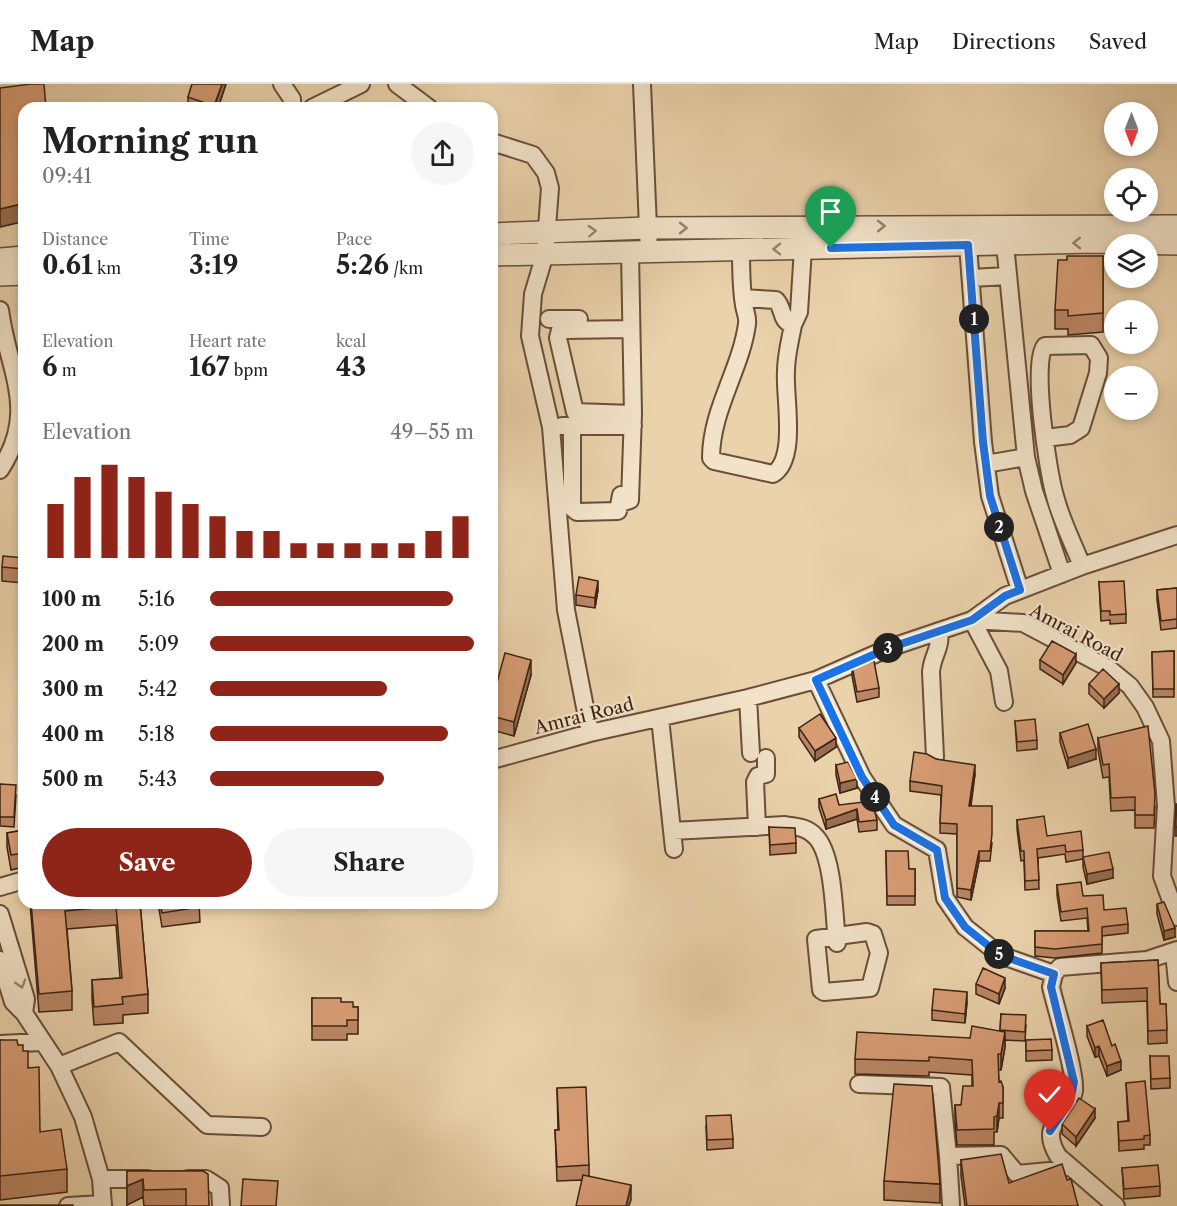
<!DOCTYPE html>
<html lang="en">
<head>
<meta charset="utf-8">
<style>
	:root { --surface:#fff; --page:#f6f6f6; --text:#222; --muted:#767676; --line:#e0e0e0; --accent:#8f2418 }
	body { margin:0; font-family:"Libre Caslon Text",serif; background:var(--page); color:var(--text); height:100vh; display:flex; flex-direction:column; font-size:22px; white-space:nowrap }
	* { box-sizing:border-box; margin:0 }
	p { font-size:20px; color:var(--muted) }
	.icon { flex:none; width:33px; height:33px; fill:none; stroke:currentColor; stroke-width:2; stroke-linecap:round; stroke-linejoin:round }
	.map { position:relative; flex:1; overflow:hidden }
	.side { position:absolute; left:18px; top:18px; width:480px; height:807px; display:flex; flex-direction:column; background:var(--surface); border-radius:18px; box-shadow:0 3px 9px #0003 }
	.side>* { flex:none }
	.needle { width:39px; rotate:180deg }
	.buttons { position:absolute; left:1104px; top:18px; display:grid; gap:12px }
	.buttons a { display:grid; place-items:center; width:54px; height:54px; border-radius:50%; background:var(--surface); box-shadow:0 3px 9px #0003; font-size:30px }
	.pin { position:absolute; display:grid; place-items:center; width:51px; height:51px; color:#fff; margin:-62px -26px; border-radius:50% 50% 50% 0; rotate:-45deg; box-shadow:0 0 6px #0007 }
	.pin .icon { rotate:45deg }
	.km { position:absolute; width:30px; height:30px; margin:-15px; border-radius:50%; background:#222; color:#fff; font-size:16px; line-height:30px; text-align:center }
	.round { display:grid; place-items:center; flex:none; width:63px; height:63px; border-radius:32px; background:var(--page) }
	.headline { display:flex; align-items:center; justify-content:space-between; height:102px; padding:0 24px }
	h1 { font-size:33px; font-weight:700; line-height:45px }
	.metrics { display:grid; grid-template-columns:repeat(3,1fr); gap:9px; height:102px; padding:6px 24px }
	.metrics div { display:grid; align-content:center }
	.metrics b { font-size:26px; font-weight:700 }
	.metrics small { font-size:16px; font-weight:400 }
	.metrics p { font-size:16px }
	.chart { height:168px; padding:12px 24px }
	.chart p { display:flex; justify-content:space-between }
	.chart svg { width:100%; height:108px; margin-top:6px; stroke:var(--accent); stroke-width:6 }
	.cta { display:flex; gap:12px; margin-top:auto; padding:12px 24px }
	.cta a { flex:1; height:69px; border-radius:36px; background:var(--accent); color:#fff; font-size:24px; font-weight:700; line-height:69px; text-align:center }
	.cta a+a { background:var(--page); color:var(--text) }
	ul { padding:0 24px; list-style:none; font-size:20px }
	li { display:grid; grid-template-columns:96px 72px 1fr; align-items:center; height:45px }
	li i { height:15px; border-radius:8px; background:var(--accent) }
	header { display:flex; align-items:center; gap:36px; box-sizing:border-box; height:84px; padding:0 30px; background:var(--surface); border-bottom:2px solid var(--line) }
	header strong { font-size:28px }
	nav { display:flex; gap:33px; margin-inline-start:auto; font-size:21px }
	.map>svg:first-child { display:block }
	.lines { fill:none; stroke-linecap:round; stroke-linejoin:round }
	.minor-casing { stroke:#694e39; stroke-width:20 }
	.tertiary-casing { stroke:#694e39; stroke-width:24 }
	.minor { stroke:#f1e2c8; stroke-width:16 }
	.tertiary { stroke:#f1e2c8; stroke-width:21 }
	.wall { fill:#ba8765; stroke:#3e2213; stroke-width:1.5 }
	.shaded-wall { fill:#976e52; stroke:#3e2213; stroke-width:1.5 }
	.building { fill:#d89d75; stroke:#3e2213; stroke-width:1.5 }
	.oneway { stroke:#98826e }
	.route-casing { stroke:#fff; stroke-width:12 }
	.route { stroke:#1a73e8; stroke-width:8 }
	.labels { text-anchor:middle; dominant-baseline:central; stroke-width:4.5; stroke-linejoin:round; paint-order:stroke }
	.street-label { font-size:18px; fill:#3e2213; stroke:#f1e2c8 }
</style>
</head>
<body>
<header>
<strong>Map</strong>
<nav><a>Map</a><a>Directions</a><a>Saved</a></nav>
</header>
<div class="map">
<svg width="1177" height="1122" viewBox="0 0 1177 1122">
	<rect width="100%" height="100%" fill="#ead2ab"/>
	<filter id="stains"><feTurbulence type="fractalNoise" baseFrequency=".00333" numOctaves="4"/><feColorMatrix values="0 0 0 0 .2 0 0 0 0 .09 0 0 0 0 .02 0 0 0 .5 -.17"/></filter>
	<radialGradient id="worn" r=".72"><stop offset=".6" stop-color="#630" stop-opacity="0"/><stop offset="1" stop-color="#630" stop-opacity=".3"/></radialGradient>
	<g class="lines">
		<g class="minor-casing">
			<path id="minor" d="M282,0L292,15V24
				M397,0L429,24
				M642,0L649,168
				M312,24L361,0
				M492,58L533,71L546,89L550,104L545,170L533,210L530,252L551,343L566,526L590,649
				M1005,160L1026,373L1034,407L1062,490
				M968,161L983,358L990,412L1020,506
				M741,166C741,184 741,203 744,221C745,228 748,233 747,240C741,285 711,326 711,374L714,377L773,390C798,375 784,312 786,287C786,272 790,257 793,241C779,236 785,226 776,216L743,214
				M971,194L1008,192
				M0,226C8,288 39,326 0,386
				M549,235H579
				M793,241L799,228L803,164
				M631,245L564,246H560L558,254L575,328L633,330
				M562,342H633
				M572,342V424L577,428L618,427L621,411
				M1045,354L1070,351L1081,344L1098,289L1099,274L1091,261L1045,262C1031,278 1048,389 1055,412C1061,436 1073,459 1082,482
				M986,380L1026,373
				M621,419L630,416L633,330L630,168
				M972,536L1005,512L1082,482L1177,451
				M972,536L999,587L1004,618
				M816,596L862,693L894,741L937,766L945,814L965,843L1000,871L1054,890
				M748,614L751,669
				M660,634L674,765
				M935,673L931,588C932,572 942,563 939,547
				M492,676L590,649L748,614L816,596L889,564L972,536L1023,539L1108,584L1130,602L1145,623L1161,657L1166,722L1162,792L1177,833
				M757,743L755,698L758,692L766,690V674
				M672,747L785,741C796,743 807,743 815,752C834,770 834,832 837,859
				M0,803L24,796
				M0,830L26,915L24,929
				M867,848L873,850L879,869L870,904L824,908L821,906L816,855Z
				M1174,869L1177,898
				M0,876L13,918L24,929L59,982L83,1033L101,1095L103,1122
				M0,960L41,958
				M59,982L119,958L207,1041L262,1043
				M859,1000L941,1003L948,1072L1001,1071L1017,1090L1060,1086
				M948,1072L951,1120
				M101,1095H148
				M188,1095H206L220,1104L221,1122
				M68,1122L103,1120
				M1116,1122L1058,1072C1037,1037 1069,1035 1074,1007C1076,988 1056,925 1051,903L1054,890L1060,883L1147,876L1177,866"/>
		</g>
		<g class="tertiary-casing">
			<path id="tertiary" d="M492,150L647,144L1177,142
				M492,171L1093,158L1177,160
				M0,175L24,173
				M0,191L24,190"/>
		</g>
		<use href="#minor" class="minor"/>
		<use href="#tertiary" class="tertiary"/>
	</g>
	<path class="wall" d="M192,0H226L218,24H188V13Z
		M24,24V147H22L21,138L0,143Z
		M1103,172V248L1068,251V245H1055V226L1067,176Z
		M24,474V499L2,497V483Z
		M1099,498L1126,530V539L1110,540V536L1101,537Z
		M1177,504V544L1161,546L1157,516V506Z
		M598,506L595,524L576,521V511Z
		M1174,567V613H1153L1152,568Z
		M1040,576L1076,579L1063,600L1040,585Z
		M852,582L879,604V613L857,618L852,592Z
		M531,591L514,652L492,646V617Z
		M1089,600L1119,609L1104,624L1089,610Z
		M1015,637L1037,656V665L1017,667Z
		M799,644L836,663L815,677L799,653Z
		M1060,649L1096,675L1068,684L1060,658Z
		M24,653V693L19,692V673Z
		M1098,654L1155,722L1154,744H1135V726L1111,727L1109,693L1103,694L1098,666Z
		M936,675L975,690L971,722L992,759L990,777H979L971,816L957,813V750L940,749L941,711L910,707V697Z
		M836,681L857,704L840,709L836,691Z
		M0,700L16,711L14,743L0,742Z
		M819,715L839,721L877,736V746L859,748L857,735L826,745L819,724Z
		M1177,720V752H1175V743Z
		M1017,736L1047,752L1083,766V773L1113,794L1087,800L1083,783V775L1066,778L1065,770L1038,774L1039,805L1025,806L1024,776L1021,777L1017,745Z
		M769,743L796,759V769L770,771Z
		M24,746V783L11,786L7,763V749Z
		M886,767L909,785H915V821H887Z
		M1057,801L1083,812L1104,826L1128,840V849L1102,852V869L1055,874L1035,872V847H1088L1087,834L1061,837L1057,811Z
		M30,819H140L148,910V929L123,931V939L94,941L92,915V896L120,894L116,841L67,845L72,907V926L39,928Z
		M158,819H199L200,838L162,843Z
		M1157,820L1175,853L1164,856L1157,830Z
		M1158,876L1160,920H1166L1167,959L1148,960L1147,917L1102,919L1101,879Z
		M976,900L1005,904L999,920L976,910Z
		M312,914L341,918L353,923H358V950H347V956H312Z
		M967,918L965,939L932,936V926Z
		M1001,930L1026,941L1025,957L1005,956V963L1001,986H998L999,998L1003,1003V1034H999L997,1048H994V1061H957L955,1037V1021H961L972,1002V991L929,988V992L855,990V975L970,954L1000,947Z
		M1087,942L1121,986L1107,992L1099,972L1095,973L1087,952Z
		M0,956L18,961L23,967L28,984L40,1048L67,1085V1108L0,1116Z
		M1026,956L1052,966V976L1026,977Z
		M1150,972L1170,994V1004L1151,1005Z
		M1126,999L1150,1051V1061H1144V1065L1119,1067L1118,1038L1128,1037Z
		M557,1004L589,1081V1092L631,1116L582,1096L557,1097L555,1046H558Z
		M1095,1034L1076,1062L1062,1050V1040Z
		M706,1042L733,1055V1064L707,1066Z
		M961,1076L1009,1099L1067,1096L1078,1122H965L961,1092Z
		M1122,1084L1160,1102V1112L1124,1115Z
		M127,1087H203L209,1122H144L143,1113L127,1121Z
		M884,1097L940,1100V1119L884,1116Z"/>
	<path class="shaded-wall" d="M222,0H226L218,24H214Z
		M21,120V138L0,143V125Z
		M598,497V506L595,524V514Z
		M1076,570V579L1063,600V591Z
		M531,576V591L514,652V638Z
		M1119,600V609L1104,624V615Z
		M836,654V663L815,677V667Z
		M1096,665V675L1068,684V674Z
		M975,681V690L969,732V722Z
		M857,695V704L840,709V699Z
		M857,725V735L826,745V736Z
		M979,767V777L971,816V806Z
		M1113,785V794L1087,800V790Z
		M1175,844V853L1164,856V847Z
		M1005,894V904L999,920V910Z
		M967,908V918L965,939V930Z
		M1005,948V963L1001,986V970Z
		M1099,962V972L1095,973V964Z
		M1121,977V986L1107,992V982Z
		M999,1019V1034L997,1048V1032Z
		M1095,1025V1034L1076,1062V1053Z
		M143,1095V1113L127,1121V1102Z
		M631,1101V1116L629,1122H626Z"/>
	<path class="building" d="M31,0H44L46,24H24V129H22L21,120L0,125V4Z
		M192,0H222L214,22L188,13Z
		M1067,172H1103V229L1068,232V226H1055L1058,176H1067Z
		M3,472L24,474V485L2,483Z
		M579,493L598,497L595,514L576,511Z
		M1124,497L1126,530L1110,531V527H1101L1099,498Z
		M1177,504V535L1161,537L1157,506Z
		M1052,557L1076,570L1063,591L1040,576Z
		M1174,567V605H1153L1152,568Z
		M505,569L531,576L514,638L492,632V617Z
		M874,577L879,604L857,608L852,582Z
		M1103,585L1119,600L1104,615L1089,600Z
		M820,630L836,654L815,667L799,644Z
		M1035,635L1037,656L1017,658L1015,637Z
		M1088,640L1096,665L1068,674L1060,649Z
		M1148,642L1155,710L1154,731H1135V713L1111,714L1109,680L1103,681L1098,654Z
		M24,653V674L19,673Z
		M914,668L927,670L936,675L975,681L969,722H992V750L990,767H979L971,806L957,804V740L940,739L942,702L910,697Z
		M848,678L857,695L840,699L836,681Z
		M0,700L16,701L14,733H0Z
		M836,710L839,721L872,717L877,736L859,738L857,725L826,736L819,715Z
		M1176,720H1177V743H1175Z
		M1044,732L1047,752L1081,747L1083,766L1066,768L1065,761L1037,765L1039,796L1025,797L1024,767H1021L1017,736Z
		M769,743L795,744L796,759L770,761Z
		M24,746V769L11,771L7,749Z
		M886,767H908L909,785H915V812H887Z
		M1109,768L1113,785L1087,790L1083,773Z
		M1081,798L1083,812L1103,811L1104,826L1126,824L1128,840L1102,843V860L1055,865L1035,863V847H1089L1087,824L1061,828L1057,801Z
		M1164,818L1175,844L1164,847L1157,820Z
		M31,819H140L148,910L122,913L123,920L94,923L92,896L122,894L116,822L65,827L72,907L39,910Z
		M160,819H199L200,823L162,829Z
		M1158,876L1160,920H1166L1167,946L1148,947L1147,904L1102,906L1101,879Z
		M983,884L1005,894L999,910L976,900Z
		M934,905L967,908L965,930L932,926Z
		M312,914H341V918H353V923H358V936H347V942H312Z
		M1001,930L1026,931L1025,948L1000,946Z
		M1103,936L1112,962L1115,960L1121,977L1107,982L1099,962L1095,964L1087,942Z
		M972,942L1005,948L1001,970H998L999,998L1001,997L1003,1003V1019H999L997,1032L994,1033V1045L957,1046L955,1021H961L963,1002H973L972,976L929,973V977L855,975L857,948L970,954Z
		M1051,955L1052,966L1026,967V956Z
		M0,956H17L18,961H23V967H28V984L39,983L40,1048L61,1045L67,1085L0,1092Z
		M1150,972H1169L1170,994L1151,995Z
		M1145,997L1150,1051L1144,1052V1055L1119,1057L1118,1038L1129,1037L1126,999Z
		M894,1000L932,1002L940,1100L884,1097Z
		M586,1003L589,1081L557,1083L555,1046H559L557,1004Z
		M1079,1014L1095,1025L1076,1053L1062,1040Z
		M731,1031L733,1055L707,1056L706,1032Z
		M1001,1070L1009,1099L1062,1080L1067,1096L1071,1095L1078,1122H967L961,1076Z
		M1158,1081L1160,1102L1124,1105L1122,1084Z
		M127,1087H203L208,1090L209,1122H186V1105L144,1106L143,1095L127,1102Z
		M583,1091L631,1101L626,1122H576Z
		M243,1095L278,1097L276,1122H241Z
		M0,1121H73V1122H0Z"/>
	<defs><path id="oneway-chevron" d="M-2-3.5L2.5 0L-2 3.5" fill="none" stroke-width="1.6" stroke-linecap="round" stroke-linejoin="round" transform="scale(1.5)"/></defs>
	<g class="oneway">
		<use href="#oneway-chevron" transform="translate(881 142) rotate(-1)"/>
		<use href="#oneway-chevron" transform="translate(683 144)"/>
		<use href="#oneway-chevron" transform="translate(592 147) rotate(-3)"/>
		<use href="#oneway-chevron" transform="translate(1077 159) rotate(179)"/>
		<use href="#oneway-chevron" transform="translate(777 165) rotate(179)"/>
		<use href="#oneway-chevron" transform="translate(21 900) rotate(73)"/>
	</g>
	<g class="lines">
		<g class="route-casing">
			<path id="route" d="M831,164L968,161L983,358L990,412L1020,506L1005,512L972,536L889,564L816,596L862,693L894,741L937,766L945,814L965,843L1000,871L1054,890L1051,903L1074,998L1070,1017L1050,1047"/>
		</g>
		<use href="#route" class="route"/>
	</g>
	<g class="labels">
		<g class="street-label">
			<text transform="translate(1076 549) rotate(28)">Amrai Road</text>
			<text transform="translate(584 632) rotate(-14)">Amrai Road</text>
		</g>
	</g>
	<rect width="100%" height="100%" filter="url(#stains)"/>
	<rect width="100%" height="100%" fill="url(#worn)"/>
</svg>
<div class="buttons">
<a><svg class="needle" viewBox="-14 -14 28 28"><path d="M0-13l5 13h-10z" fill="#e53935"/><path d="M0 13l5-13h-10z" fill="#767676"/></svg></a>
<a><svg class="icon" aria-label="locate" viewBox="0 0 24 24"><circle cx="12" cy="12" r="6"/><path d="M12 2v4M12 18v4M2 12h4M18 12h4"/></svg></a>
<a><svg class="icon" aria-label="layers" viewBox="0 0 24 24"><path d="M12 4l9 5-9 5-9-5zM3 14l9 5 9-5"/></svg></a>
<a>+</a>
<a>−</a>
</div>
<div class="pin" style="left:831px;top:164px;background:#1e9e55"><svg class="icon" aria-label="arrive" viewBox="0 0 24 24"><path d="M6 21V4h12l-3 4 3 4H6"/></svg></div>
<div class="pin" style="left:1050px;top:1047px;background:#d93025"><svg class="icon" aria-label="check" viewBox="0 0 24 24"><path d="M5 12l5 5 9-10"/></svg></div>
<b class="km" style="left:974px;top:235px">1</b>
<b class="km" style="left:999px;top:443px">2</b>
<b class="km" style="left:888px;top:564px">3</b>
<b class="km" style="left:875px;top:713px">4</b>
<b class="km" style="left:999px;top:870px">5</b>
<section class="side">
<div class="headline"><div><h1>Morning run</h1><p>09:41</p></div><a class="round"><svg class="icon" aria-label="share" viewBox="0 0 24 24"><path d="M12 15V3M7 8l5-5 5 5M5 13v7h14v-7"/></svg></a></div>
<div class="metrics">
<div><p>Distance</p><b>0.61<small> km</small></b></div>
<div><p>Time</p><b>3:19</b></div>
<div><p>Pace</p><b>5:26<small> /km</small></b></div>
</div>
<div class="metrics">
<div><p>Elevation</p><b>6<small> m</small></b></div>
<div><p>Heart rate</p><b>167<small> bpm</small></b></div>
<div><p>kcal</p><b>43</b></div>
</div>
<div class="chart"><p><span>Elevation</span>49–55 m</p>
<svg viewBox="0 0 160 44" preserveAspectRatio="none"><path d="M5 44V22M15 44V11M25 44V6M35 44V11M45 44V17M55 44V22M65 44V27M75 44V33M85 44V33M95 44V38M105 44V38M115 44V38M125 44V38M135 44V38M145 44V33M155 44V27"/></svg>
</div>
<ul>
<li><b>100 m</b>5:16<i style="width:92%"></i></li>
<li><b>200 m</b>5:09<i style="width:100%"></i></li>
<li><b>300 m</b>5:42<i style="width:67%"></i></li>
<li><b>400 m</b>5:18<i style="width:90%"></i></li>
<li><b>500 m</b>5:43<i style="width:66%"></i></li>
</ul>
<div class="cta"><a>Save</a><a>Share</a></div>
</section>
</div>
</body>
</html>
